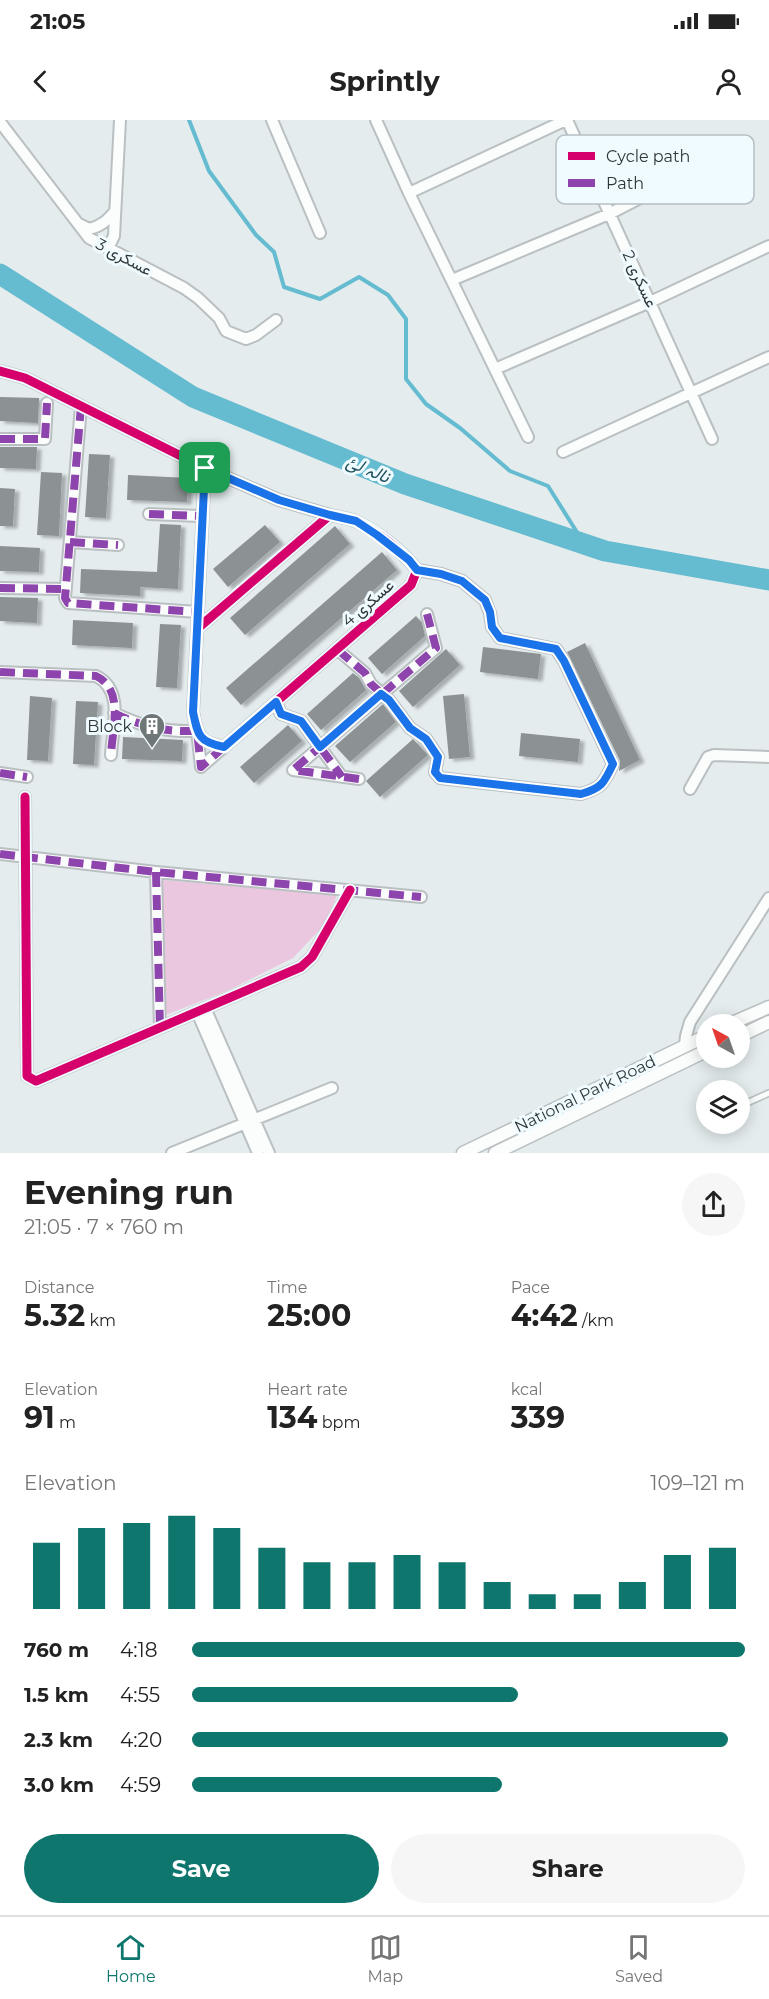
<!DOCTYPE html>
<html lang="en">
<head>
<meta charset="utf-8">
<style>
	:root { --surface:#fff; --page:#f6f6f6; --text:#222; --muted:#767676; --line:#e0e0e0; --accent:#0f766e }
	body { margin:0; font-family:Montserrat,Vazirmatn,sans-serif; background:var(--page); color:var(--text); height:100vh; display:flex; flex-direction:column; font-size:22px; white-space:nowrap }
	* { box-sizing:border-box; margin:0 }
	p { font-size:20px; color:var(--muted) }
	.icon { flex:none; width:33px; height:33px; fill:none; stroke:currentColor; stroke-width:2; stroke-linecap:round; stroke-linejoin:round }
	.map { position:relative; height:1033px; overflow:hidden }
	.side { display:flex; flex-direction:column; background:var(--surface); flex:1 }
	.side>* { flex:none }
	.needle { width:39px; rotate:320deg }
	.buttons { position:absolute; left:696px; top:894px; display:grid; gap:12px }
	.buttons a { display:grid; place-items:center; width:54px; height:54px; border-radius:50%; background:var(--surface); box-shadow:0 3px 15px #0003; font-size:30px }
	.pin { position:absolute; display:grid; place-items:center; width:51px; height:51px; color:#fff; margin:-26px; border-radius:12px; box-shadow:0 3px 9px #0006 }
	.round { display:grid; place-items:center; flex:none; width:63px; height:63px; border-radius:32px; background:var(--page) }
	.headline { display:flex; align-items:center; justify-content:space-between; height:102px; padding:0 24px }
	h1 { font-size:33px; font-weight:700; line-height:45px }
	.figures { display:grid; grid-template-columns:repeat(3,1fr); gap:9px; height:102px; padding:6px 24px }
	.figures div { display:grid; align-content:center }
	.figures b { font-size:30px; font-weight:700 }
	.figures small { font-size:16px; font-weight:400 }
	.figures p { font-size:16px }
	.chart { height:168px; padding:12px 24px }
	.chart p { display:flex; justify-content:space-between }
	.chart svg { width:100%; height:108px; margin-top:6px; stroke:var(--accent); stroke-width:6 }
	.action { display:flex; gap:12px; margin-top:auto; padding:12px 24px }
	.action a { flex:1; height:69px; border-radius:36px; background:var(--accent); color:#fff; font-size:24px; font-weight:700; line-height:69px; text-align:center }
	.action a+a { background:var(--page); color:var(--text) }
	ul { padding:0 24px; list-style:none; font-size:20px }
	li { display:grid; grid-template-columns:96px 72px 1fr; align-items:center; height:45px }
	li i { height:15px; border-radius:8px; background:var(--accent) }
	.status { display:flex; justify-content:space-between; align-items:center; height:42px; padding:0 30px; background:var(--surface); direction:ltr }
	.status svg { height:16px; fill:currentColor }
	header { display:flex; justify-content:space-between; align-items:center; height:78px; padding:0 24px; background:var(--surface); font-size:27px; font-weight:700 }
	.tabs { display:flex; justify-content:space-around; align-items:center; height:84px; border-top:2px solid var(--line); background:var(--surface); font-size:16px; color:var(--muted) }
	.tabs a { display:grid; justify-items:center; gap:3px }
	.tabs .active { color:var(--accent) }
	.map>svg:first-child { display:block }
	.green { fill:#eac7de }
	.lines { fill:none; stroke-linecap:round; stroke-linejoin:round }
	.stream { stroke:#65bbcf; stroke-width:4 }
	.river { stroke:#65bbcf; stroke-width:21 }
	.building { fill:#8c9293; filter:url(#shadow) }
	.service-casing { stroke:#bac0c2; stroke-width:8 }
	.minor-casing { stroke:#bac0c2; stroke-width:14 }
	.tertiary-casing { stroke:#bac0c2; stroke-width:15 }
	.service { stroke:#fbfcfc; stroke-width:5 }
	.minor { stroke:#fbfcfc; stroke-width:10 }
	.tertiary { stroke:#fbfcfc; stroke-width:12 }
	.quiet { stroke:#8e44ad; stroke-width:8; stroke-dasharray:15 8; stroke-linecap:butt }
	.cycleway-casing { stroke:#effbff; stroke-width:13 }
	.cycleway { stroke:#d6006c; stroke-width:9 }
	.route-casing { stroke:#fff; stroke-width:12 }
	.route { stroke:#1a73e8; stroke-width:8 }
	.labels { text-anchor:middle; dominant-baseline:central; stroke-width:6; stroke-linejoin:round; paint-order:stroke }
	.street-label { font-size:16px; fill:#303638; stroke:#effbff }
	.poi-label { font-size:16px; fill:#303638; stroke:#effbff; text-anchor:end }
	.water-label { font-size:18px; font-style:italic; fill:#23535f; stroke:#effbff }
	.key { fill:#effbff; stroke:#b6c0c3; stroke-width:1.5 }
	.key-label { font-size:16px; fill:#303638 }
</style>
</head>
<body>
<div class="status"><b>21:05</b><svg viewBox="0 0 49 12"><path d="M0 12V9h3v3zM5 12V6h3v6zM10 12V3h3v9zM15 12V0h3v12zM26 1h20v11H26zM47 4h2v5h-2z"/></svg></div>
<header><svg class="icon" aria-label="back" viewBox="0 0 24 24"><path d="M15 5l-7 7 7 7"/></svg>Sprintly<svg class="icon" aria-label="person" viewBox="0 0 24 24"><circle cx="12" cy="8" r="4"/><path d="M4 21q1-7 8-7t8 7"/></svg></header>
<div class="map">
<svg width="769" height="1033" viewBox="0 0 769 1033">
	<defs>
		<filter id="shadow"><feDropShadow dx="4.5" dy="2.5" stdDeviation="1.5" flood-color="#0004"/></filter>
	</defs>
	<rect width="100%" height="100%" fill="#e4ecee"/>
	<path class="green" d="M163,760L337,775L326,803L293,838L227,871L163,896Z"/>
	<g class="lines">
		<path class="stream" d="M189,0L209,51L256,115L274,132L284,167L320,179L359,157L388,175L406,199V259L426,284L460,308L510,351L548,366L585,425"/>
		<path class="river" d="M0,154L193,277L405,364L605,431L769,460"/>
	</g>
	<path class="building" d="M0,277L39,278L38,303L0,301Z
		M0,327H37L36,349L0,348Z
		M89,334L110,335L106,398L85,397Z
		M41,352L62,353L59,416L37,415Z
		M128,355L188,358L187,382L127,380Z
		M0,368L15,369L13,406H0Z
		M160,404L181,405L178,469L140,467V476L80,473L81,449L157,452Z
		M265,405L280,422L228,467L213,449Z
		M335,406L350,424L245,515L230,498Z
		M0,426L40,428L39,452L0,451Z
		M382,432L397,450L241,585L226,568Z
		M0,477L38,478L37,503L0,501Z
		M416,496L422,503L425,516L382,554L368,538Z
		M73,500L133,503L132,528L72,525Z
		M160,504L181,505L177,568L156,567Z
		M585,523L640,640L619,651L620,641L567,532Z
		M483,527L541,534L538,559L480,552Z
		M446,529L460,545L413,587L399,571Z
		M353,553L359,558L366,570L321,610L307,594Z
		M464,574L470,637L449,639L443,576Z
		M30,576L52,578L48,641L27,640Z
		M76,581L98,582L94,645L73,644Z
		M383,584L396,602L350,642L335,626Z
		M288,605L302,621L254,663L240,647Z
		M521,613L580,619L578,642L519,636Z
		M123,617L183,620L182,641L122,639Z
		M413,619L428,635L380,677L366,661Z"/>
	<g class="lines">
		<g class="service-casing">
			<path id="service" d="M749,982L769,973"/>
		</g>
		<g class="minor-casing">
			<path id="minor" d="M272,0L320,113
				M376,0L409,73L528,317
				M567,0L712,319
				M0,2L89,118L184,168L198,178L219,198L226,211L246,219L256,215L276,200
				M409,73L566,0
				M79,104L89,109C101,106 107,101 115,91
				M108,128L114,116L120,0
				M452,160L609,94L683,56L690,51L702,27
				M495,249L650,182L769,126
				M0,251L25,258L205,348L193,592C197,616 199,622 224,627L411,465L417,450C403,432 379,412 357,402C349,398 338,397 330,395L197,509
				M81,286L65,478L68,483L198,492
				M0,319H45L47,283
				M563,332L769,237
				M205,348L279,380L330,395
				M149,394L201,396
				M70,422L118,425
				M0,468L66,469
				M338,530L365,553L371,564L389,580L410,608L426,619L438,637L435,652L440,658L581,674C602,668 604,663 613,644L564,541L556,529L500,518L492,507L490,493L485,480L462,461L441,454L417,450
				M0,552L96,556C125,570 112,609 111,635
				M276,582L281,594L301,601L342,657
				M114,593C143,607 164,612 197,611L201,647L224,627
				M0,653L27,657
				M359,659L293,650L436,528L427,494
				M690,669L708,637L714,635L769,637
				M25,677L27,956L36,961L301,847L312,837L350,770
				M0,734L156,752L421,777
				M156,752L160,908
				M205,888L269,1033
				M197,892L258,1033
				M685,926L686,916L690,902L769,778
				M172,1033L332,968"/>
		</g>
		<g class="tertiary-casing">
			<path id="tertiary" d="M730,904L769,887
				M740,916L769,902
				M463,1033L706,916
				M495,1033L706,931"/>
		</g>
		<use href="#service" class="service"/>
		<use href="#minor" class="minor"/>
		<use href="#tertiary" class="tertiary"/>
		<path class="quiet" d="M81,286L65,478L68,483L198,492
			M0,319H45L47,283
			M205,348L279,380L330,395
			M149,394L201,396
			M70,422L118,425
			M0,468L66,469
			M338,530L365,553L371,564L389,580L410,608L426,619L438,637L435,652L440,658L581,674C602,668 604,663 613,644L564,541L556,529L500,518L492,507L490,493L485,480L462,461L441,454L417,450
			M0,552L96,556C125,570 112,609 111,635
			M276,582L281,594L301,601L342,657
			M114,593C143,607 164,612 197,611L201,647L224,627
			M0,653L27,657
			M359,659L293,650L436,528L427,494
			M0,734L156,752L421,777
			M156,752L160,908"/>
		<g class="cycleway-casing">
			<path id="cycleway" d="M0,251L25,258L205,348L193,592C197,616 199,622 224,627L411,465L417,450C403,432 379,412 357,402C349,398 338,397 330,395L197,509
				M25,677L27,956L36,961L301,847L312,837L350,770"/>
		</g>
		<use href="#cycleway" class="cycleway"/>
	</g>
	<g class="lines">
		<g class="route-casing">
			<path id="route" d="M205,348L279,380L330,395L356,401L377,415L409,440L417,450L441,454L462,461L485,480L490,492L492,507L500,518L556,529L564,541L613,644C604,663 602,668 581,674L440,658L435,652L438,637L426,619L410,608L389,580L381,574L320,627L301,601L281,594L276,582L224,627C199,622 198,616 193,592Z"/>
		</g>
		<use href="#route" class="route"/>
	</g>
	<defs>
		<g id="building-pin" transform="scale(1.35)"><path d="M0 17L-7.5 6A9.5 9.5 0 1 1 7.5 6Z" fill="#6f7678" stroke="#effbff"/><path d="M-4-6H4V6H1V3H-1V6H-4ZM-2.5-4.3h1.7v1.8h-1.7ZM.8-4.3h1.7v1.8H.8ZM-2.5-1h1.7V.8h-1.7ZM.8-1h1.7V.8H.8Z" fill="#fff"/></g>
	</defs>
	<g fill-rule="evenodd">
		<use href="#building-pin" x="152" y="606"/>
	</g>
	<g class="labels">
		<g class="street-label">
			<text transform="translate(124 137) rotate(28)">عسکری 3</text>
			<text transform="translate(640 159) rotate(65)">عسکری 2</text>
			<text transform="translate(368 483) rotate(-41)">عسکری 4</text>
			<text transform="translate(585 974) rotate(-26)">National Park Road</text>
		</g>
		<g class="poi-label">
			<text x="132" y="606">Block</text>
		</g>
		<g class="water-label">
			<text transform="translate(368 349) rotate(23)">نالہ لئ</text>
		</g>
	</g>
	<rect x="556" y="15" width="198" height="69" rx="9" class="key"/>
	<rect x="568" y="32" width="27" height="8" fill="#d6006c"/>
	<rect x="568" y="59" width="27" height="8" fill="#8e44ad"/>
	<g class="key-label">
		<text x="606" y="42">Cycle path</text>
		<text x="606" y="69">Path</text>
	</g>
</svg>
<div class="buttons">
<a><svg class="needle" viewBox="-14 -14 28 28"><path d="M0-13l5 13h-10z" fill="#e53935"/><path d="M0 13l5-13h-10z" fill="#767676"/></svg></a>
<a><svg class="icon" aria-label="layers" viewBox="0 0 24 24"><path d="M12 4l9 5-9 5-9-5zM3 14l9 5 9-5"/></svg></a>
</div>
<div class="pin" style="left:205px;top:348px;background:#1e9e55"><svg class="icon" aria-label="arrive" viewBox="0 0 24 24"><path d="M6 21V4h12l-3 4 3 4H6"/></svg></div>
</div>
<section class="side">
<div class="headline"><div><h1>Evening run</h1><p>21:05 · 7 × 760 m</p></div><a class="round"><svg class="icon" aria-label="share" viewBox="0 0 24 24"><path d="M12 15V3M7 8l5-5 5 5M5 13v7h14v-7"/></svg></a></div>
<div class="figures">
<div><p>Distance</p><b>5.32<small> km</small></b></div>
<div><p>Time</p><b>25:00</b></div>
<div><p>Pace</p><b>4:42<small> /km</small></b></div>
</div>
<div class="figures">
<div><p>Elevation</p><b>91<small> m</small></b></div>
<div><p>Heart rate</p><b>134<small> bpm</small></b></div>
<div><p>kcal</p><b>339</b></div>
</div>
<div class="chart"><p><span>Elevation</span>109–121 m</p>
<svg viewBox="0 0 160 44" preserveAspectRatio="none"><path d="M5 44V17M15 44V11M25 44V9M35 44V6M45 44V11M55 44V19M65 44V25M75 44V25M85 44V22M95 44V25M105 44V33M115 44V38M125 44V38M135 44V33M145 44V22M155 44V19"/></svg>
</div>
<ul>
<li><b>760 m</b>4:18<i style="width:100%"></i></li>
<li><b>1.5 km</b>4:55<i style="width:59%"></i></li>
<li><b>2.3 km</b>4:20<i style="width:97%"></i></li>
<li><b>3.0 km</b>4:59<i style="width:56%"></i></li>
</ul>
<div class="action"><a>Save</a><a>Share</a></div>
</section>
<nav class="tabs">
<a class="active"><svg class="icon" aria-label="home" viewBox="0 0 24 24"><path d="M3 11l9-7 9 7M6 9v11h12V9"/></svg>Home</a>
<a><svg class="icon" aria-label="map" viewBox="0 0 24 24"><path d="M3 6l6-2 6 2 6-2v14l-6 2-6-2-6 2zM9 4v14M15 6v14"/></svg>Map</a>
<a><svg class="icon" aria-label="saved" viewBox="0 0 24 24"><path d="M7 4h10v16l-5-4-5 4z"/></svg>Saved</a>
</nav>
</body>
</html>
